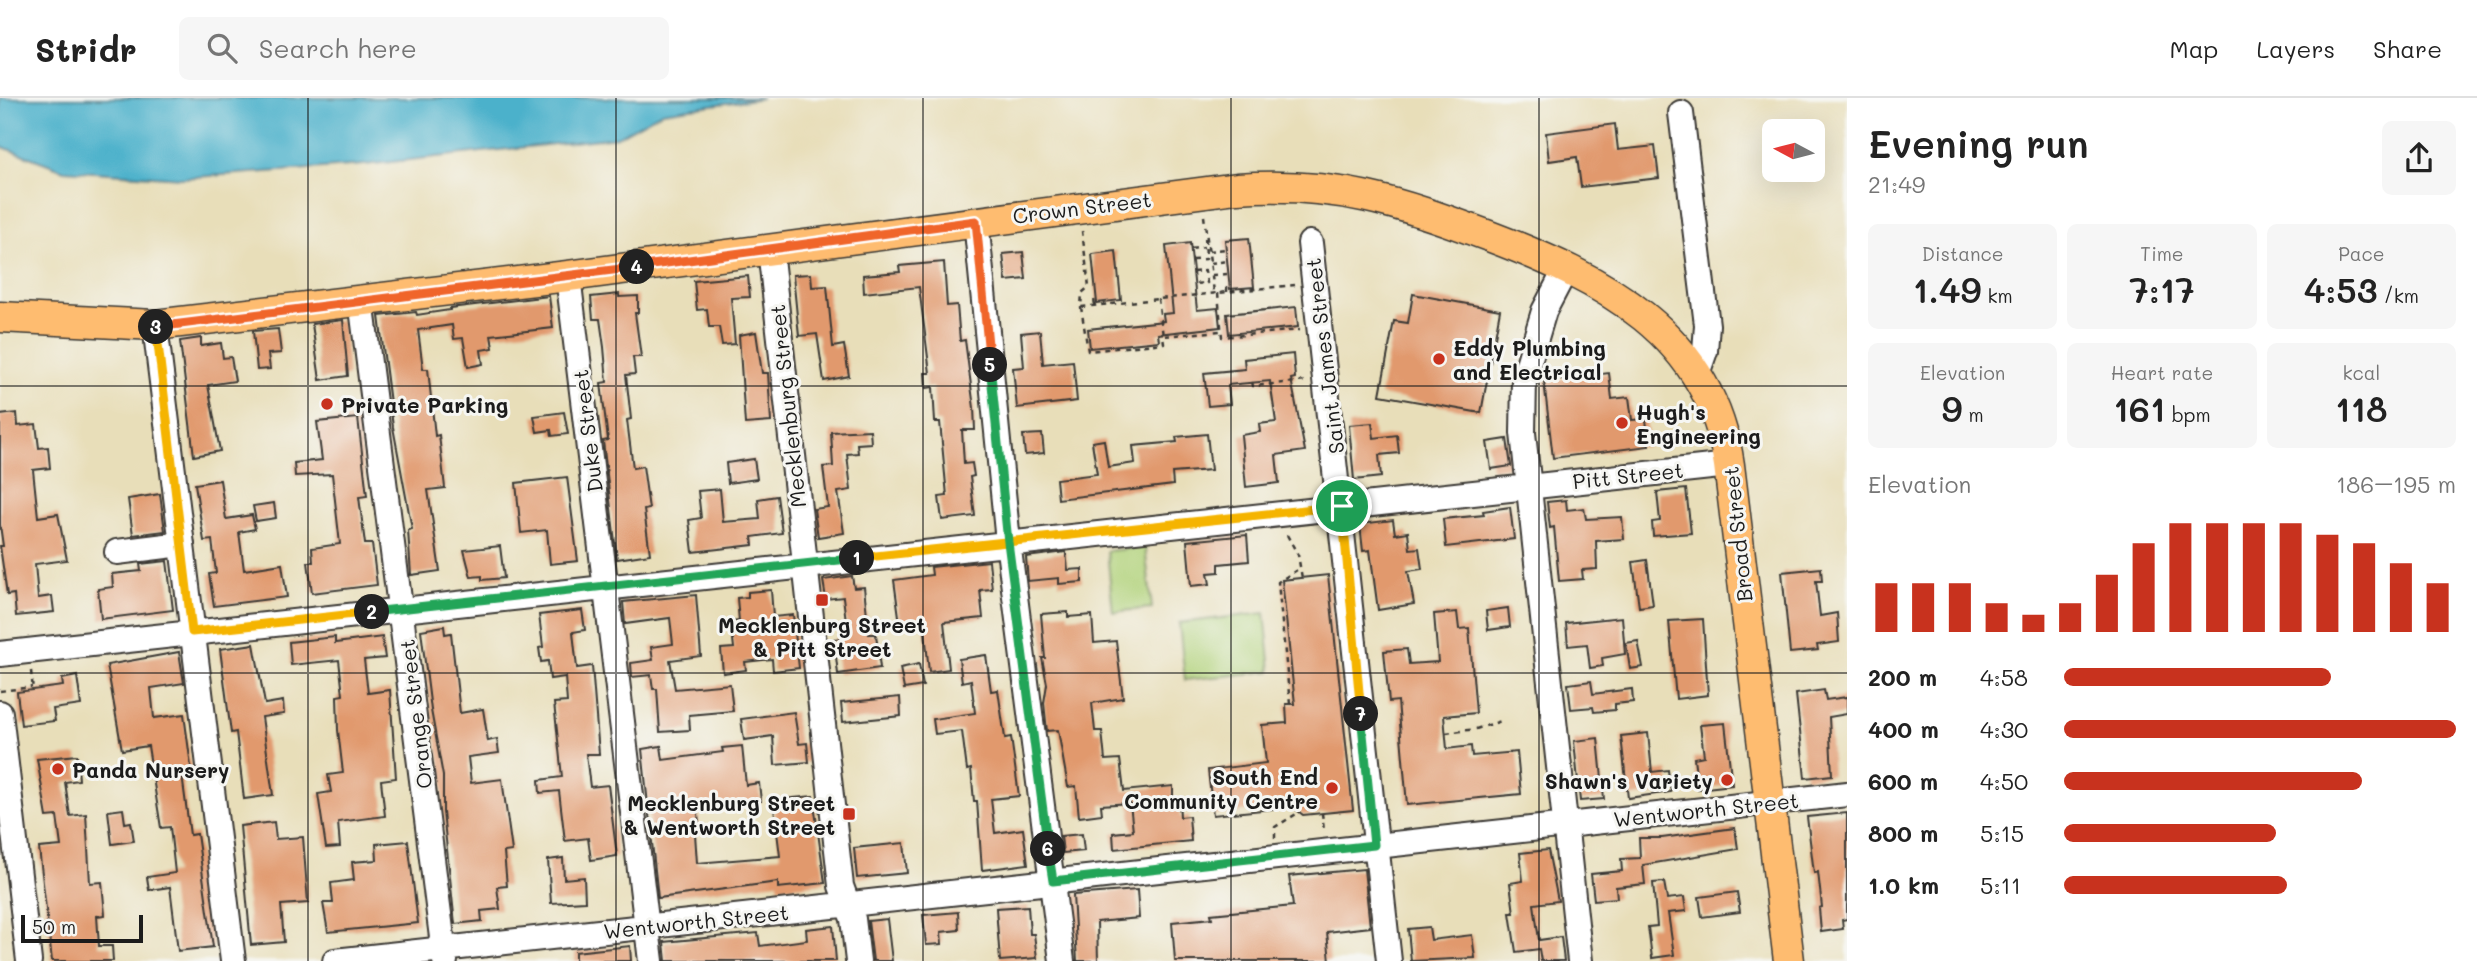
<!DOCTYPE html>
<html lang="en">
<head>
<meta charset="utf-8">
<style>
	:root { --surface:#fff; --page:#f6f6f6; --text:#222; --muted:#767676; --line:#e0e0e0; --accent:#c8321e }
	body { margin:0; font-family:Mali,sans-serif; background:var(--page); color:var(--text); height:100vh; display:flex; flex-direction:column; font-size:26px; white-space:nowrap }
	* { box-sizing:border-box; margin:0 }
	p { font-size:23px; color:var(--muted) }
	.icon { flex:none; width:38px; height:38px; fill:none; stroke:currentColor; stroke-width:2; stroke-linecap:round; stroke-linejoin:round }
	.map { position:relative; flex:1; overflow:hidden }
	.side { display:flex; flex-direction:column; background:var(--surface); width:630px }
	.side>* { flex:none }
	.needle { width:46px; rotate:277deg }
	.fabs { position:absolute; left:1762px; top:21px; display:grid; gap:14px }
	.fabs a { display:grid; place-items:center; width:63px; height:63px; border-radius:10px; background:var(--surface); box-shadow:0 7px 28px #0002; font-size:35px }
	.scale { position:absolute; left:21px; bottom:18px; width:122px; box-sizing:border-box; padding-left:7px; border:4px solid #1c1c1c; border-top:0; font-size:19px; line-height:24px; white-space:nowrap; color:#1c1c1c; -webkit-text-stroke:5px #f6f6f2; paint-order:stroke }
	.pin { position:absolute; display:grid; place-items:center; width:60px; height:60px; color:#fff; margin:-30px; border:4px solid #fff; border-radius:50%; box-shadow:0 2px 7px #0007 }
	.km { position:absolute; width:35px; height:35px; margin:-18px; border-radius:50%; background:#222; color:#fff; font-size:19px; line-height:35px; text-align:center }
	.round { display:grid; place-items:center; flex:none; width:74px; height:74px; border-radius:10px; background:var(--page) }
	.summary { display:flex; align-items:center; justify-content:space-between; height:119px; padding:0 21px }
	h1 { font-size:38px; font-weight:600; line-height:52px }
	.metrics { display:grid; grid-template-columns:repeat(3,1fr); gap:10px; height:119px; padding:7px 21px }
	.metrics div { display:grid; align-content:center; border-radius:10px; background:var(--page); text-align:center }
	.metrics b { font-size:35px; font-weight:600 }
	.metrics small { font-size:19px; font-weight:400 }
	.metrics p { font-size:19px }
	.chart { height:196px; padding:14px 21px }
	.chart p { display:flex; justify-content:space-between }
	.chart svg { width:100%; height:126px; margin-top:7px; stroke:var(--accent); stroke-width:6 }
	ul { padding:0 21px; list-style:none; font-size:23px }
	li { display:grid; grid-template-columns:112px 84px 1fr; align-items:center; height:52px }
	li i { height:18px; border-radius:9px; background:var(--accent) }
	header { display:flex; align-items:center; gap:42px; box-sizing:border-box; height:98px; padding:0 35px; background:var(--surface); border-bottom:2px solid var(--line) }
	header strong { font-size:33px }
	nav { display:flex; gap:38px; margin-inline-start:auto; font-size:24px }
	.search { width:490px; height:63px; background:var(--page); display:flex; align-items:center; gap:18px; box-sizing:border-box; padding:0 24px; border-radius:10px; color:var(--muted); font-size:26px }
	main { display:flex; flex:1; min-height:0 }
	.map>svg:first-child { display:block }
	.green { fill:#b1d279; stroke:#66774a; stroke-width:2 }
	.water { fill:#4cb1cb; stroke:#346674; stroke-width:2 }
	.building { fill:#e1996d }
	.lines { fill:none; stroke-linecap:round; stroke-linejoin:round }
	.minor-casing { stroke:#3b3934; stroke-width:28 }
	.major-casing { stroke:#3b3934; stroke-width:33 }
	.path { stroke:#3b3934; stroke-width:2.5; stroke-dasharray:5 5; stroke-linecap:butt }
	.minor { stroke:#fff; stroke-width:24 }
	.major { stroke:#febc70; stroke-width:30 }
	.split-1-casing { stroke:#fff; stroke-width:14 }
	.split-2-casing { stroke:#fff; stroke-width:14 }
	.split-3-casing { stroke:#fff; stroke-width:14 }
	.split-4-casing { stroke:#fff; stroke-width:14 }
	.split-5-casing { stroke:#fff; stroke-width:14 }
	.split-6-casing { stroke:#fff; stroke-width:14 }
	.split-7-casing { stroke:#fff; stroke-width:14 }
	.split-8-casing { stroke:#fff; stroke-width:14 }
	.split-1 { stroke:#f5b400; stroke-width:9 }
	.split-2 { stroke:#22a559; stroke-width:9 }
	.split-3 { stroke:#f5b400; stroke-width:9 }
	.split-4 { stroke:#f0652b; stroke-width:9 }
	.split-5 { stroke:#f0652b; stroke-width:9 }
	.split-6 { stroke:#22a559; stroke-width:9 }
	.split-7 { stroke:#22a559; stroke-width:9 }
	.split-8 { stroke:#f5b400; stroke-width:9 }
	.grid { fill:none; stroke:#1c1c1c; stroke-width:2; stroke-opacity:0.55 }
	.poi-dot { fill:#c8321e; stroke:#f6f6f2; stroke-width:2.5 }
	.labels { text-anchor:middle; dominant-baseline:central; stroke-width:6; stroke-linejoin:round; paint-order:stroke }
	.street-label { font-size:21px; fill:#1c1c1c; stroke:#f6f6f2 }
	.poi-label { font-size:21px; font-weight:bold; fill:#1c1c1c; stroke:#f6f6f2; text-anchor:start }
</style>
</head>
<body>
<header>
<strong>Stridr</strong>
<div class="search"><svg class="icon" aria-label="search" viewBox="0 0 24 24"><circle cx="10" cy="10" r="6"/><path d="M15 15l6 6"/></svg>Search here</div>
<nav><a>Map</a><a>Layers</a><a>Share</a></nav>
</header>
<main>
<div class="map">
<svg width="1847" height="863" viewBox="0 0 1847 863">
	<rect width="100%" height="100%" fill="#f6f6f2"/>
	<filter id="ink" filterUnits="userSpaceOnUse"><feTurbulence type="fractalNoise" baseFrequency=".0143" numOctaves="2"/><feDisplacementMap in="SourceGraphic" scale="14" xChannelSelector="R" yChannelSelector="G"/><feConvolveMatrix kernelMatrix="1 2 1 2 8 2 1 2 1" color-interpolation-filters="sRGB"/></filter>
	<filter id="wash" filterUnits="userSpaceOnUse"><feTurbulence type="fractalNoise" baseFrequency=".00686" numOctaves="4" result="noise"/><feDisplacementMap in="SourceGraphic" scale="28" xChannelSelector="R" yChannelSelector="G"/><feGaussianBlur stdDeviation="1.57" result="paint"/><feColorMatrix in="noise" values="0 0 0 0 0 0 0 0 0 0 0 0 0 0 0 0 0 1.4 0 .05"/><feComposite in="paint" operator="in"/></filter>
	<g filter="url(#wash)">
		<rect width="100%" height="100%" fill="#e8deb9"/>
		<path class="green" d="M1145,449L1152,510L1113,514L1107,453Z
			M1265,515L1271,573L1185,582L1179,525Z"/>
		<path class="water" d="M0,0H762L662,14L617,39L364,67L182,80L64,72L0,48Z"/>
		<g id="blocks">
			<path class="building" d="M1615,26L1618,52L1655,48L1659,80L1581,89L1577,59L1549,63L1546,35Z
				M1249,140L1254,189L1230,191L1225,142Z
				M1190,145L1197,212L1218,210L1220,229L1158,236L1159,243L1090,250L1088,231L1164,223L1163,216L1173,215L1166,148Z
				M1116,153L1121,202L1097,205L1092,156Z
				M1023,154L1026,181L1006,183L1003,156Z
				M944,164L947,208L957,207L960,243L965,242L974,310L975,332H962L964,366L972,365L974,378L970,379L975,418L942,422L939,399L947,398L940,324H935L933,289L926,290L925,275H930L919,189L864,195L863,177L900,174L899,168Z
				M811,176L812,189L827,188L833,249L844,247L849,278L824,283L817,236L799,238L793,177Z
				M748,178L750,199L731,200L735,246L722,247L719,229H709L707,211L697,212L694,183Z
				M619,196V199L638,198V215H635L641,259H633L635,276L626,277L631,321L627,322L633,370L643,368L649,411L644,412L650,456L617,461L603,343L608,342L601,285L607,284L604,249L600,221H593L591,199Z
				M1413,196L1500,212L1481,315L1380,297L1394,223L1408,225Z
				M549,198L553,230L491,237L493,250L481,252L483,266L468,269L463,240L454,241L452,227L418,232L423,271H428L435,338L439,337L445,390L428,392L440,473L411,477L408,432L412,431L393,329L379,218L416,214L417,217L450,212V210Z
				M1296,209L1298,229L1229,236L1227,216Z
				M343,222L348,278L320,282L312,226Z
				M278,231L281,255L268,256L270,271L257,272L253,233Z
				M1040,233L1043,266L1073,263L1077,303L1017,310L1013,270L1024,269L1021,235Z
				M756,234L762,275H768L771,324L745,326L739,237Z
				M201,240V248L221,245L223,260L231,259L235,283L208,287L220,353L194,358L180,243Z
				M1293,256L1295,280L1291,281L1305,353L1276,357L1279,385L1246,389L1241,337L1260,334L1259,326L1276,324L1270,283L1228,287L1230,306L1208,308L1204,275L1245,271L1244,261Z
				M1609,275L1612,301L1629,299L1632,322L1646,321L1649,348L1553,360L1544,283Z
				M564,314L568,336L552,338L551,332L537,334L534,318Z
				M17,315L18,328L36,326L39,350L48,349L50,370L33,372L38,419L58,416L67,462L35,466L38,500L52,498L54,514L16,518L14,496L7,497L0,448H3L0,427V317Z
				M358,320L367,398L359,399L365,446H372L377,487L312,495L308,464H313L312,450L340,446L332,376L295,378L294,365L322,362L317,324Z
				M1372,325L1374,340L1397,337L1399,355L1379,357L1381,379L1354,382L1349,327Z
				M870,332L871,345L857,346L858,355L847,356L851,392L838,394L844,435L818,439L814,411L828,409L823,369L833,368L831,334Z
				M1042,336L1044,355L1025,357L1023,337Z
				M1207,336L1211,372L1172,375L1173,387L1058,401L1056,381L1097,376L1092,344L1104,342L1108,369L1135,365L1133,348L1177,344L1176,339Z
				M1507,341L1511,368L1491,371L1487,344Z
				M754,361L757,381L728,385L726,365Z
				M567,379L578,463L550,466L547,432L521,435L516,385Z
				M220,382L226,421L252,417L255,431L239,434L244,472L282,466L287,499L214,508L209,476L216,475L212,442L204,443L195,386Z
				M720,391L723,424L760,421L758,401L777,398L782,435L752,439L753,447L693,454L689,422L701,420L698,393Z
				M1686,391L1691,435L1653,438L1652,424L1660,423L1657,394Z
				M160,396L165,433L133,437L128,401Z
				M1566,402L1567,412L1584,410L1586,421L1622,419L1624,441L1596,443L1597,471L1582,472L1583,481L1559,483L1554,429L1550,430L1547,404Z
				M274,405L276,420L256,423L253,408Z
				M1510,409L1514,441L1446,449L1443,421L1484,417L1483,413Z
				M1393,422L1395,436L1408,434L1410,451L1419,450L1422,471L1408,473L1414,506L1378,512L1370,452L1363,453L1360,426Z
				M1247,437L1249,463L1219,466V474L1208,475L1210,486L1191,488L1187,443Z
				M500,448L504,480L482,482V478L471,479L464,452Z
				M1066,454L1068,472L1082,471V484L1059,486V480L1028,483L1026,459Z
				M1647,462L1653,507L1639,509L1633,464Z
				M167,463L173,512L101,521L98,491L113,489L112,476L141,473L140,466Z
				M989,463L992,491L980,492L983,520L944,524L949,571L929,574L924,523L900,526L894,482L932,477L931,469Z
				M1821,470L1822,483H1816L1820,518L1837,515L1839,544L1817,547L1818,552L1790,555L1782,474Z
				M1328,477L1353,712L1303,717L1293,709L1213,717L1208,672L1266,665L1262,627L1287,625L1286,606H1295L1282,482Z
				M852,478L854,490L864,489L869,536H876L880,570L838,576L834,541L848,539L843,499L826,501L823,482Z
				M771,492L773,519L793,517L799,570L773,573L772,561L745,564L746,572L723,575L721,551L734,550L731,524L739,523L737,500L748,499V494Z
				M696,497L701,558L670,562L675,591L730,586L733,613L689,617L690,632L660,634L657,591H653L651,577L632,579L631,565L653,562L651,549L673,546L670,520L625,526L623,504Z
				M1508,510L1510,529L1488,532L1486,513Z
				M582,512L585,532L573,534L577,570L592,568L599,656H586L590,689L608,687L617,758L591,762L588,740L565,743L559,693L540,695L539,682L562,679L554,605L567,604L565,579L550,581L548,563L541,564L539,550L543,549L539,517Z
				M1068,514V519L1092,517L1094,545L1116,543L1123,600L1092,605L1095,633H1102L1105,662L1120,661L1124,693L1173,688V701H1179L1180,719L1189,718L1191,743L1114,751L1113,735L1133,733L1130,705L1101,707L1102,716L1079,719L1076,688L1068,689L1058,632L1047,633L1044,605L1047,586L1042,560H1045L1041,516Z
				M1457,514L1459,531L1469,530L1476,615L1444,618L1447,651L1471,648L1472,658L1517,654L1521,696L1407,707L1398,603L1389,604L1384,553L1407,551L1409,566L1438,564L1434,516Z
				M1622,519L1625,556L1602,560L1603,568L1590,570L1587,546L1568,548L1566,525Z
				M1703,521L1708,597L1676,601L1669,523Z
				M444,528L445,536L451,535L460,615L483,611L488,643L497,641L499,655L468,659L471,685L502,681L512,753L504,754L507,788L497,789L500,811L481,813L482,823L455,826L443,714V678L431,612L421,532Z
				M335,539V545L382,539L385,560L364,562L368,595L390,592L396,680L381,682L385,718L338,724L340,749L326,750L318,696L331,694L328,677L343,675L338,632L337,598L343,597L339,562L291,567L289,544Z
				M1638,543L1643,569L1630,571L1626,545Z
				M254,546L265,606L283,603L284,616L262,619L273,697L244,701L236,634L231,635L220,551Z
				M179,554L184,585L151,590L154,620L184,616L192,676L182,677L190,737L197,736L213,849L178,853L170,789L149,792L147,779L175,775L170,729L161,730L148,648L122,652L107,567Z
				M986,557L991,593L998,592L1005,640L1011,639L1019,698L991,701L995,735L1023,731L1028,766L982,772L977,703H974L971,671L967,672L962,633L935,636L933,621L975,615L971,582L962,584L959,561Z
				M919,566L923,588L904,591L900,570Z
				M77,578L81,607L53,611L55,623L21,627L17,594L63,588L62,581Z
				M1591,583L1593,596L1632,591L1633,604L1615,606V612L1594,614L1593,609L1571,611L1568,586Z
				M1824,592L1826,602L1847,599V616L1829,619L1832,677L1805,680L1796,596Z
				M900,599L901,618L843,624L841,605Z
				M794,614L799,646L807,645L809,664L775,667L773,638L744,642L741,621Z
				M1725,625L1732,687L1698,691L1694,660L1704,658L1700,627Z
				M1648,635L1652,674L1668,672L1671,694L1628,700L1621,638Z
				M1598,640L1604,701L1580,703L1574,643Z
				M661,648L663,662L723,654L722,650L742,648L746,687L759,685L761,703L697,706L700,735L695,736L697,765L780,758L773,702L813,698L825,785L778,790V784L658,800L642,651Z
				M77,657L79,682L65,684L70,718L86,716L90,785L102,784L105,817L97,818L99,848H112L113,863H52L39,750L61,748L57,718L47,719L37,661Z
				M123,711L125,725L131,724L134,743L112,746L108,713Z
				M1847,715V821L1842,822L1843,831L1821,834L1819,810L1822,809L1818,774L1814,775L1807,719Z
				M274,724L276,741L303,739L308,805L281,807L284,844L251,847L240,728Z
				M1735,730L1738,751L1643,767L1645,786L1616,789L1617,800L1594,802L1591,776L1622,773L1621,761L1640,760L1639,740H1662Z
				M1082,736L1084,753L1063,755L1061,738Z
				M408,743L418,825L328,834L323,805H333L331,785L354,782L352,764L377,762L376,746Z
				M904,745L907,775L857,780L854,750Z
				M1548,752L1558,803L1534,806L1539,842L1561,839L1564,863H1541L1539,851L1516,854L1510,815H1514L1510,785L1523,783L1520,755Z
				M563,760L564,781L584,779L585,803L551,805L548,762Z
				M1364,771L1370,829L1327,834L1330,863H1175L1172,824L1212,820L1211,816L1293,808L1289,778Z
				M1664,784L1667,801L1684,799L1686,813L1668,815L1674,857L1652,860L1648,829L1657,828L1653,785Z
				M1137,792L1139,820L1097,824L1098,863H1077L1073,797Z
				M1737,794L1740,814L1702,819L1699,799Z
				M1028,808L1030,836H1034L1037,860L1000,863L996,810Z
				M958,814L959,832L941,834L942,846L926,847L923,817Z
				M887,821L892,863H873L868,823Z
				M833,828L836,863H666L664,844L758,835L760,848L807,842L806,831Z
				M1429,829L1431,842L1472,837L1475,860L1411,863L1408,831Z
				M630,848L631,863H575V854Z"/>
		</g>
	</g>
	<g filter="url(#ink)">
		<use href="#blocks" fill-opacity="0" stroke="#3b3934" stroke-width="2"/>
		<g class="lines">
			<g class="minor-casing">
				<path id="minor" d="M1681,15L1707,227L1705,253L1697,276
					M976,123L1008,444L1062,863
					M1310,145L1389,863
					M770,151L841,788L853,821L858,863
					M1567,169L1544,213L1524,280L1523,335L1580,863
					M568,178L651,863
					M361,202L445,863
					M155,227L233,863
					M117,454L182,446
					M0,556L1729,367
					M0,615L29,863
					M335,863L1847,696"/>
			</g>
			<g class="major-casing">
				<path id="major" d="M0,219L155,227L568,178L1237,90C1335,83 1399,104 1489,138C1602,181 1710,234 1729,367L1789,863"/>
			</g>
			<path class="path" d="M1204,118L1214,194
				M1082,133L1089,189L1082,195L1081,209L1295,187
				M1191,151L1204,149
				M1209,153L1226,151
				M1192,162L1206,161L1205,137
				M1210,165L1228,163
				M1193,174L1205,173L1207,185L1194,186
				M1212,177L1229,176
				M1227,194V187H1230
				M1218,195L1222,239L1300,232
				M1158,201L1163,238
				M1095,207L1094,201L1097,200
				M1081,209L1088,253L1164,245L1163,238L1221,233
				M1252,284L1253,288L1306,283
				M1287,437L1298,457L1302,480
				M31,573L33,592
				M0,593L32,589
				M1290,606L1278,484L1300,470
				M1446,635L1476,631L1501,623
				M1322,715L1324,733
				M1275,740V729L1298,715"/>
			<use href="#minor" class="minor"/>
			<use href="#major" class="major"/>
		</g>
	</g>
	<g class="lines" filter="url(#ink)">
		<g class="split-1-casing">
			<path id="split-1" d="M857,460L1342,408"/>
		</g>
		<g class="split-2-casing">
			<path id="split-2" d="M372,514L857,460"/>
		</g>
		<g class="split-3-casing">
			<path id="split-3" d="M156,229L192,534L372,514"/>
		</g>
		<g class="split-4-casing">
			<path id="split-4" d="M156,229L637,169"/>
		</g>
		<g class="split-5-casing">
			<path id="split-5" d="M637,169L976,123L990,267"/>
		</g>
		<g class="split-6-casing">
			<path id="split-6" d="M990,267L1008,444L1048,751"/>
		</g>
		<g class="split-7-casing">
			<path id="split-7" d="M1048,751L1053,783L1374,747L1361,616"/>
		</g>
		<g class="split-8-casing">
			<path id="split-8" d="M1342,408L1361,616"/>
		</g>
		<use href="#split-1" class="split-1"/>
		<use href="#split-2" class="split-2"/>
		<use href="#split-3" class="split-3"/>
		<use href="#split-4" class="split-4"/>
		<use href="#split-5" class="split-5"/>
		<use href="#split-6" class="split-6"/>
		<use href="#split-7" class="split-7"/>
		<use href="#split-8" class="split-8"/>
	</g>
	<path class="grid" d="M308,0V863M616,0V863M923,0V863M1231,0V863M1539,0V863M0,288H1847M0,575H1847"/>
	<g class="poi-dot">
		<circle cx="1439" cy="261" r="7"/>
		<circle cx="327" cy="306" r="7"/>
		<circle cx="1622" cy="325" r="7"/>
		<rect x="815" y="495" width="14" height="14" rx="3.5"/>
		<circle cx="58" cy="671" r="7"/>
		<circle cx="1727" cy="682" r="7"/>
		<circle cx="1332" cy="690" r="7"/>
		<rect x="842" y="709" width="14" height="14" rx="3.5"/>
	</g>
	<g class="labels">
		<g class="street-label">
			<text transform="translate(1082 109) rotate(-7)">Crown Street</text>
			<text transform="translate(1324 258) rotate(-97)">Saint James Street</text>
			<text transform="translate(787 308) rotate(-96)">Mecklenburg Street</text>
			<text transform="translate(587 333) rotate(-97)">Duke Street</text>
			<text transform="translate(1628 377) rotate(-6)">Pitt Street</text>
			<text transform="translate(1737 436) rotate(-96)">Broad Street</text>
			<text transform="translate(415 616) rotate(-97)">Orange Street</text>
			<text transform="translate(1706 711) rotate(-6)">Wentworth Street</text>
			<text transform="translate(696 823) rotate(-6)">Wentworth Street</text>
		</g>
		<g class="poi-label">
			<text x="1453" y="249">Eddy Plumbing<tspan x="1453" dy="24">and Electrical</tspan></text>
			<text x="341" y="306">Private Parking</text>
			<text x="1636" y="313">Hugh's<tspan x="1636" dy="24">Engineering</tspan></text>
			<text x="822" y="526" text-anchor="middle">Mecklenburg Street<tspan x="822" dy="24">&amp; Pitt Street</tspan></text>
			<text x="72" y="671">Panda Nursery</text>
			<text x="1318" y="678" text-anchor="end">South End<tspan x="1318" dy="24">Community Centre</tspan></text>
			<text x="1713" y="682" text-anchor="end">Shawn's Variety</text>
			<text x="835" y="704" text-anchor="end">Mecklenburg Street<tspan x="835" dy="24">&amp; Wentworth Street</tspan></text>
		</g>
	</g>
</svg>
<div class="fabs">
<a><svg class="needle" viewBox="-14 -14 28 28"><path d="M0-13l5 13h-10z" fill="#e53935"/><path d="M0 13l5-13h-10z" fill="#767676"/></svg></a>
</div>
<div class="scale">50 m</div>
<div class="pin" style="left:1342px;top:408px;background:#1e9e55"><svg class="icon" aria-label="arrive" viewBox="0 0 24 24"><path d="M6 21V4h12l-3 4 3 4H6"/></svg></div>
<b class="km" style="left:857px;top:460px">1</b>
<b class="km" style="left:372px;top:514px">2</b>
<b class="km" style="left:156px;top:229px">3</b>
<b class="km" style="left:637px;top:169px">4</b>
<b class="km" style="left:990px;top:267px">5</b>
<b class="km" style="left:1048px;top:751px">6</b>
<b class="km" style="left:1361px;top:616px">7</b>
</div>
<section class="side">
<div class="summary"><div><h1>Evening run</h1><p>21:49</p></div><a class="round"><svg class="icon" aria-label="share" viewBox="0 0 24 24"><path d="M12 15V3M7 8l5-5 5 5M5 13v7h14v-7"/></svg></a></div>
<div class="metrics">
<div><p>Distance</p><b>1.49<small> km</small></b></div>
<div><p>Time</p><b>7:17</b></div>
<div><p>Pace</p><b>4:53<small> /km</small></b></div>
</div>
<div class="metrics">
<div><p>Elevation</p><b>9<small> m</small></b></div>
<div><p>Heart rate</p><b>161<small> bpm</small></b></div>
<div><p>kcal</p><b>118</b></div>
</div>
<div class="chart"><p><span>Elevation</span>186–195 m</p>
<svg viewBox="0 0 160 44" preserveAspectRatio="none"><path d="M5 44V27M15 44V27M25 44V27M35 44V34M45 44V38M55 44V34M65 44V24M75 44V13M85 44V6M95 44V6M105 44V6M115 44V6M125 44V10M135 44V13M145 44V20M155 44V27"/></svg>
</div>
<ul>
<li><b>200 m</b>4:58<i style="width:68%"></i></li>
<li><b>400 m</b>4:30<i style="width:100%"></i></li>
<li><b>600 m</b>4:50<i style="width:76%"></i></li>
<li><b>800 m</b>5:15<i style="width:54%"></i></li>
<li><b>1.0 km</b>5:11<i style="width:57%"></i></li>
</ul>
</section>
</main>
</body>
</html>
